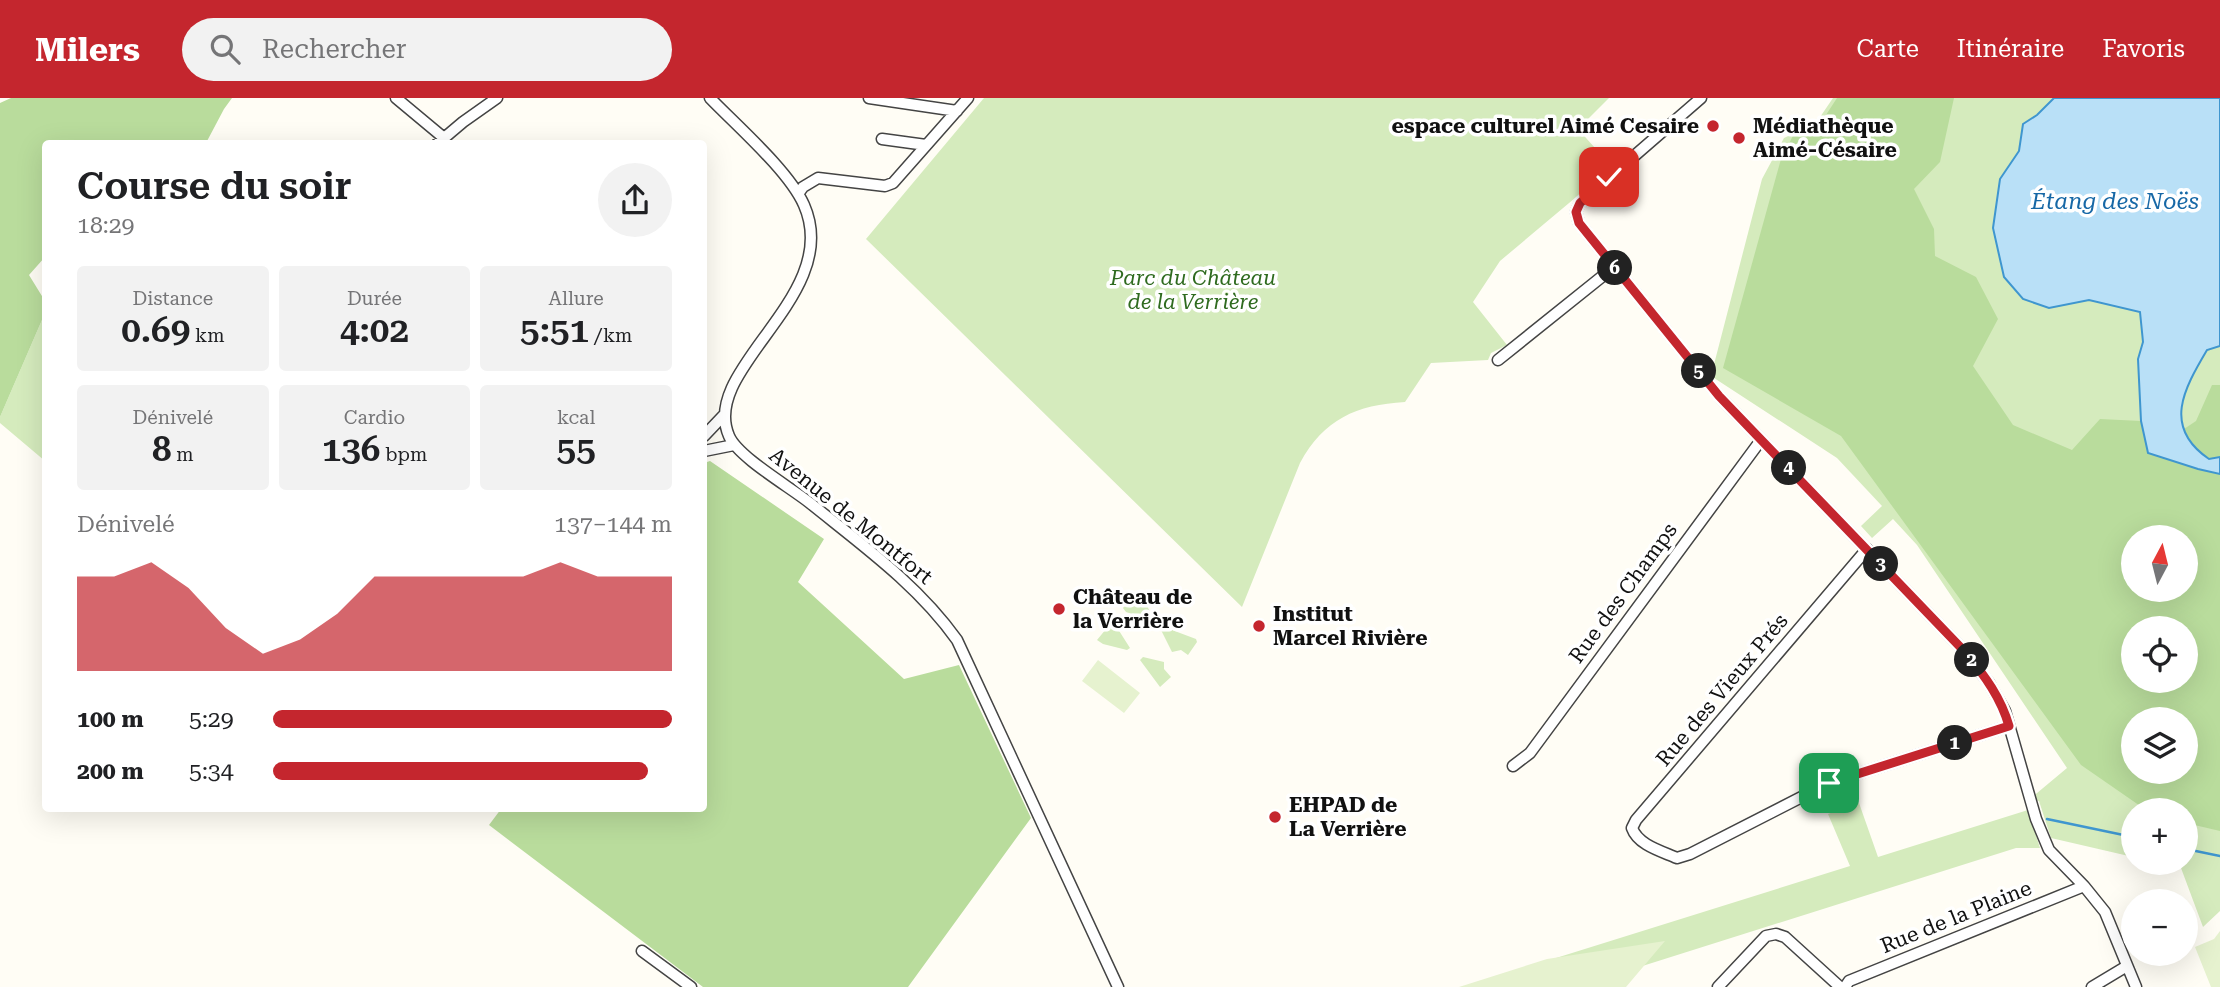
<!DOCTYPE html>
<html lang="fr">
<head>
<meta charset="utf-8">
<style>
	:root { --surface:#fff; --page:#f2f2f2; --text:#202124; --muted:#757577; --accent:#c4262e }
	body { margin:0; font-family:"Roboto Serif",serif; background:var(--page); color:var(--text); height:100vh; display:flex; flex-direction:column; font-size:26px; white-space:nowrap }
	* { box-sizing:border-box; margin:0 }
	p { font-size:23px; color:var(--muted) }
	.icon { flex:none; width:38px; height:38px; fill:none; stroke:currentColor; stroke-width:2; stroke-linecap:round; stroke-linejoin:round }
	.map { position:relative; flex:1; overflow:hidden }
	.details { position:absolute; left:42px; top:42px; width:665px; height:672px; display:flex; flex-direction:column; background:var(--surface); border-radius:7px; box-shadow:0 7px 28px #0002 }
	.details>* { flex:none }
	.needle { width:46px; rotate:7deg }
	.fabs { position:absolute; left:2121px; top:427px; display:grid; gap:14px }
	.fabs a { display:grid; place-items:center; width:77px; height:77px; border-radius:50%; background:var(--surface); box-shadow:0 7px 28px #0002; font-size:35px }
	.pin { position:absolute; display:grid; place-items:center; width:60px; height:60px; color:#fff; margin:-30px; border-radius:14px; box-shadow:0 4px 10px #0006 }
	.km { position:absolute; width:35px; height:35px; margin:-18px; border-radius:50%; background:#222; color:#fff; font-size:19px; line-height:35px; text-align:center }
	.round { display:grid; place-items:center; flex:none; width:74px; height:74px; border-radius:37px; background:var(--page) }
	.headline { display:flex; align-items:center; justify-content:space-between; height:119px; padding:0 35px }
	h1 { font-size:38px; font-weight:600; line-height:52px }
	.figures { display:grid; grid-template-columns:repeat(3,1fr); gap:10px; height:119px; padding:7px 35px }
	.figures div { display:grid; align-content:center; border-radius:7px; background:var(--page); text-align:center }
	.figures b { font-size:35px; font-weight:600 }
	.figures small { font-size:19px; font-weight:400 }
	.figures p { font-size:19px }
	.chart { height:196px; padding:14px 35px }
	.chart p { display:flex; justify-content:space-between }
	.chart svg { width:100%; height:126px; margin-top:7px; fill:var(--accent); opacity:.7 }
	ul { padding:0 35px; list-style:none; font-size:23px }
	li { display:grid; grid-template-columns:112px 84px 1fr; align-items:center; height:52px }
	li i { height:18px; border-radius:9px; background:var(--accent) }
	header { display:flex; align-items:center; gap:42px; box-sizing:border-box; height:98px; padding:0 35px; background:var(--accent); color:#fff }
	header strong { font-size:33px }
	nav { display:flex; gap:38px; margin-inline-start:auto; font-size:24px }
	.search { width:490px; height:63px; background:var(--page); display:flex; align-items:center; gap:18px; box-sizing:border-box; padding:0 24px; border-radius:38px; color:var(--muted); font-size:26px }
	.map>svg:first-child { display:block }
	.green { fill:#d5ebbd; fill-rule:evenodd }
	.forest { fill:#b9dc9c; fill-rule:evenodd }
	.pitch { fill:#e6f2cf }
	.water { fill:#b9e0f7; stroke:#3f96cf; stroke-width:2 }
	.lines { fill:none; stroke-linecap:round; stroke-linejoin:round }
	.stream { stroke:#3f96cf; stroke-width:2.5 }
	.minor-casing { stroke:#444; stroke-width:13 }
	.minor { stroke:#fff; stroke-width:10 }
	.route-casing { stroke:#fff; stroke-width:14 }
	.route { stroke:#c4262e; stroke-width:9 }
	.poi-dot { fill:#c4262e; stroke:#fff; stroke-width:2.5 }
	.labels { text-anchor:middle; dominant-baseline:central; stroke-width:7; stroke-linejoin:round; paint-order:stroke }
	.poi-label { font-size:21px; font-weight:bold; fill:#111; stroke:#fff; text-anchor:start }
	.park-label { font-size:21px; font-style:italic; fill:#2f6b1f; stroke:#fff }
	.street-label { font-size:21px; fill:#111; stroke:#fff }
	.water-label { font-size:23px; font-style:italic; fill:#1768a6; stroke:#fff }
</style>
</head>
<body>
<header>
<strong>Milers</strong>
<div class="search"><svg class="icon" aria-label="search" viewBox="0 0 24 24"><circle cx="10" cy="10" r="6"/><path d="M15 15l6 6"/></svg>Rechercher</div>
<nav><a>Carte</a><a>Itinéraire</a><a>Favoris</a></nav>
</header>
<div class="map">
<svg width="2220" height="889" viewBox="0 0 2220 889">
	<rect width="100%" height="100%" fill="#fffdf5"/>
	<path class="green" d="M984,0H1609L1578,31L1612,69L1500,163L1473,204L1507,247L1491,255L1488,262L1431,265L1405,304C1356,307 1324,321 1300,365L1242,509L866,141Z
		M1833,0H2220V813L2203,829L2181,770L2159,765H2186V712H2133V759L2051,740L2039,703L2030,701L2067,670L1917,447L1893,421L1872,440L1861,428L1882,408L1837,360L1711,278L1762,81L1784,40L1816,25ZM2133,439H2186V492H2133ZM2133,530H2186V583H2133ZM2133,621H2186V674H2133Z
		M45,215V363L0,325V319Z
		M1136,493L1141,497L1153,519L1150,522L1126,514L1123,510Z
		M1111,525L1116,528L1130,550L1127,552L1103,546L1097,542Z
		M1164,529L1196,541L1197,544L1188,557L1181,552L1172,554L1161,532Z
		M1143,559L1164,564V571L1171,579L1160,589L1140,562Z
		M1859,705L1878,759L2028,712L2040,750H2016L1576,889H1463L1850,768L1828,716Z"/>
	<path class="forest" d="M11,0H232L224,11L206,45L46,46L45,159L29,177L45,203V215L0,319V5Z
		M1837,0H1954L1940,64L1914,91L1934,131L1935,158L1976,179L1998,221L1973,268L2013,327L2072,352L2100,321L2141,323L2148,355L2198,371L2220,376V733L2186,725V712H2146L2081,667L1841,338L1723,270L1781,61L1799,26L1824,20ZM2133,439H2186V492H2133ZM2133,530H2186V583H2133ZM2133,621H2186V674H2133Z
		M2212,287H2220V359L2209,361L2194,350L2184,331L2196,323Z
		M710,363L824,441L798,484L904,581L959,567L1031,720L908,889H703L489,727L501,711L704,710V365Z"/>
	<path class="pitch" d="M1098,562L1140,595L1124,615L1082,583Z
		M2220,833V889H2211L2195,849L2214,841Z
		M1665,843L1626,889H1459L1547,861Z"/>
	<path class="water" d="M2054,0H2220V248L2207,252C2184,291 2162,329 2209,361L2220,359V376L2198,371L2148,355L2141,323L2138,261L2143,244L2140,214L2089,202L2049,210L2023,201L2004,179L1993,130L2000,81L2019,53L2023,26L2037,17Z"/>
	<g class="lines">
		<path class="stream" d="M2047,721L2133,739
			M2186,751L2220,758"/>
		<g class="minor-casing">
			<path id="minor" d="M396,0L444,40
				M710,0C737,28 789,73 804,107C844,198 699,270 729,338C738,359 790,389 810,405C862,447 918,487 957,542L1118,889
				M869,0L957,13
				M1701,0L1580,105L1576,114L1579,125L1719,298L1966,555L1989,585L2005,613L2036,721L2049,752L2084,788L2105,814L2136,889
				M882,41L926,47
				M437,46L463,24L497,0
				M798,96L803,89L818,80L885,88L893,85L968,0
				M1498,262L1614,169
				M704,338L724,317
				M704,353L734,347
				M1867,451L1636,722L1632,730C1638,747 1661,753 1677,760L1690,756L1829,685L2009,628
				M1513,668L1530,655L1761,342
				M642,853L691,889
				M1718,889L1766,838L1776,836L1785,839L1840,889
				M1845,889L1849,883L2084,788
				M2092,889L2127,868"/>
		</g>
		<use href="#minor" class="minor"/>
	</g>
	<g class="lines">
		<g class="route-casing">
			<path id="route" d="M1609,79L1580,105L1576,114L1579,125L1719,298L1966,555C1985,578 2001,600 2009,628L1829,685"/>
		</g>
		<use href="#route" class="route"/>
	</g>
	<g class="poi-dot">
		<circle cx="1713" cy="28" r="7"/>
		<circle cx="1739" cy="40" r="7"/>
		<circle cx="1059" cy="511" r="7"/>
		<circle cx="1259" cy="528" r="7"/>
		<circle cx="1275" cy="719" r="7"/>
	</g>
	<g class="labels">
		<g class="poi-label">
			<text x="1699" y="28" text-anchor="end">espace culturel Aimé Cesaire</text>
			<text x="1753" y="28">Médiathèque<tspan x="1753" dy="24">Aimé-Césaire</tspan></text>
			<text x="1073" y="499">Château de<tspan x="1073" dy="24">la Verrière</tspan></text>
			<text x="1273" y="516">Institut<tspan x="1273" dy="24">Marcel Rivière</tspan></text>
			<text x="1289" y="707">EHPAD de<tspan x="1289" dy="24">La Verrière</tspan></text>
		</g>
		<g class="park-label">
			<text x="1193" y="180">Parc du Château<tspan x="1193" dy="24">de la Verrière</tspan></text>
		</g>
		<g class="street-label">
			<text transform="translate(851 418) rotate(39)">Avenue de Montfort</text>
			<text transform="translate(1623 495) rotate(-54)">Rue des Champs</text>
			<text transform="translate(1722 592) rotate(-50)">Rue des Vieux Prés</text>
			<text transform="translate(1956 819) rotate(-22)">Rue de la Plaine</text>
		</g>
		<g class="water-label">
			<text x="2115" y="103">Étang des Noës</text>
		</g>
	</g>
</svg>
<div class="fabs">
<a><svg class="needle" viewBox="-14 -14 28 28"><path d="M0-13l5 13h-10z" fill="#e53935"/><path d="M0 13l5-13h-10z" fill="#757577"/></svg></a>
<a><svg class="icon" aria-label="locate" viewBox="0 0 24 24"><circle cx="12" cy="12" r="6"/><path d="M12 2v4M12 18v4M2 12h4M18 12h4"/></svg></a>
<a><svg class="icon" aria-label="layers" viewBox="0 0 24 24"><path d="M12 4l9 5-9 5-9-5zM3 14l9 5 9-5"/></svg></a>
<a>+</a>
<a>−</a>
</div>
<div class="pin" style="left:1829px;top:685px;background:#1e9e55"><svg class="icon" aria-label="arrive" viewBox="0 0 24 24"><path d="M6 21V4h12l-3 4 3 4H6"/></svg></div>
<div class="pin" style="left:1609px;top:79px;background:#d93025"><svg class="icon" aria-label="check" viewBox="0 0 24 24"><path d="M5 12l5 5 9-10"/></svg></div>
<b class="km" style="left:1955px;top:645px">1</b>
<b class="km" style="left:1972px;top:562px">2</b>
<b class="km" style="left:1881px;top:466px">3</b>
<b class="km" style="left:1789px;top:370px">4</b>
<b class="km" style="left:1699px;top:273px">5</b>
<b class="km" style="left:1615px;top:170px">6</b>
<section class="details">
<div class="headline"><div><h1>Course du soir</h1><p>18:29</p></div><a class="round"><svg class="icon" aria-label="share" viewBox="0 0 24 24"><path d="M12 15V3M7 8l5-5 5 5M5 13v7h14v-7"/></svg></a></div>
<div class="figures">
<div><p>Distance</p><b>0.69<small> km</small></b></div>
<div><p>Durée</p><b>4:02</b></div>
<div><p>Allure</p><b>5:51<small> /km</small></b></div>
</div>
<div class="figures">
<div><p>Dénivelé</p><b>8<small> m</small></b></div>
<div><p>Cardio</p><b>136<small> bpm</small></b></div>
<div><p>kcal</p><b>55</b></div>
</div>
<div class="chart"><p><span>Dénivelé</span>137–144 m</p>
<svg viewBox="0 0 160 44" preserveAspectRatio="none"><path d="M0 44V11L10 11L20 6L30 15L40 29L50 38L60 33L70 24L80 11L90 11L100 11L110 11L120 11L130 6L140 11L150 11L160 11V44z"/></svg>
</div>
<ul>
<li><b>100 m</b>5:29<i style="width:100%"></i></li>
<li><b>200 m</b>5:34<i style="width:94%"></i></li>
</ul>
</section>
</div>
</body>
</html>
